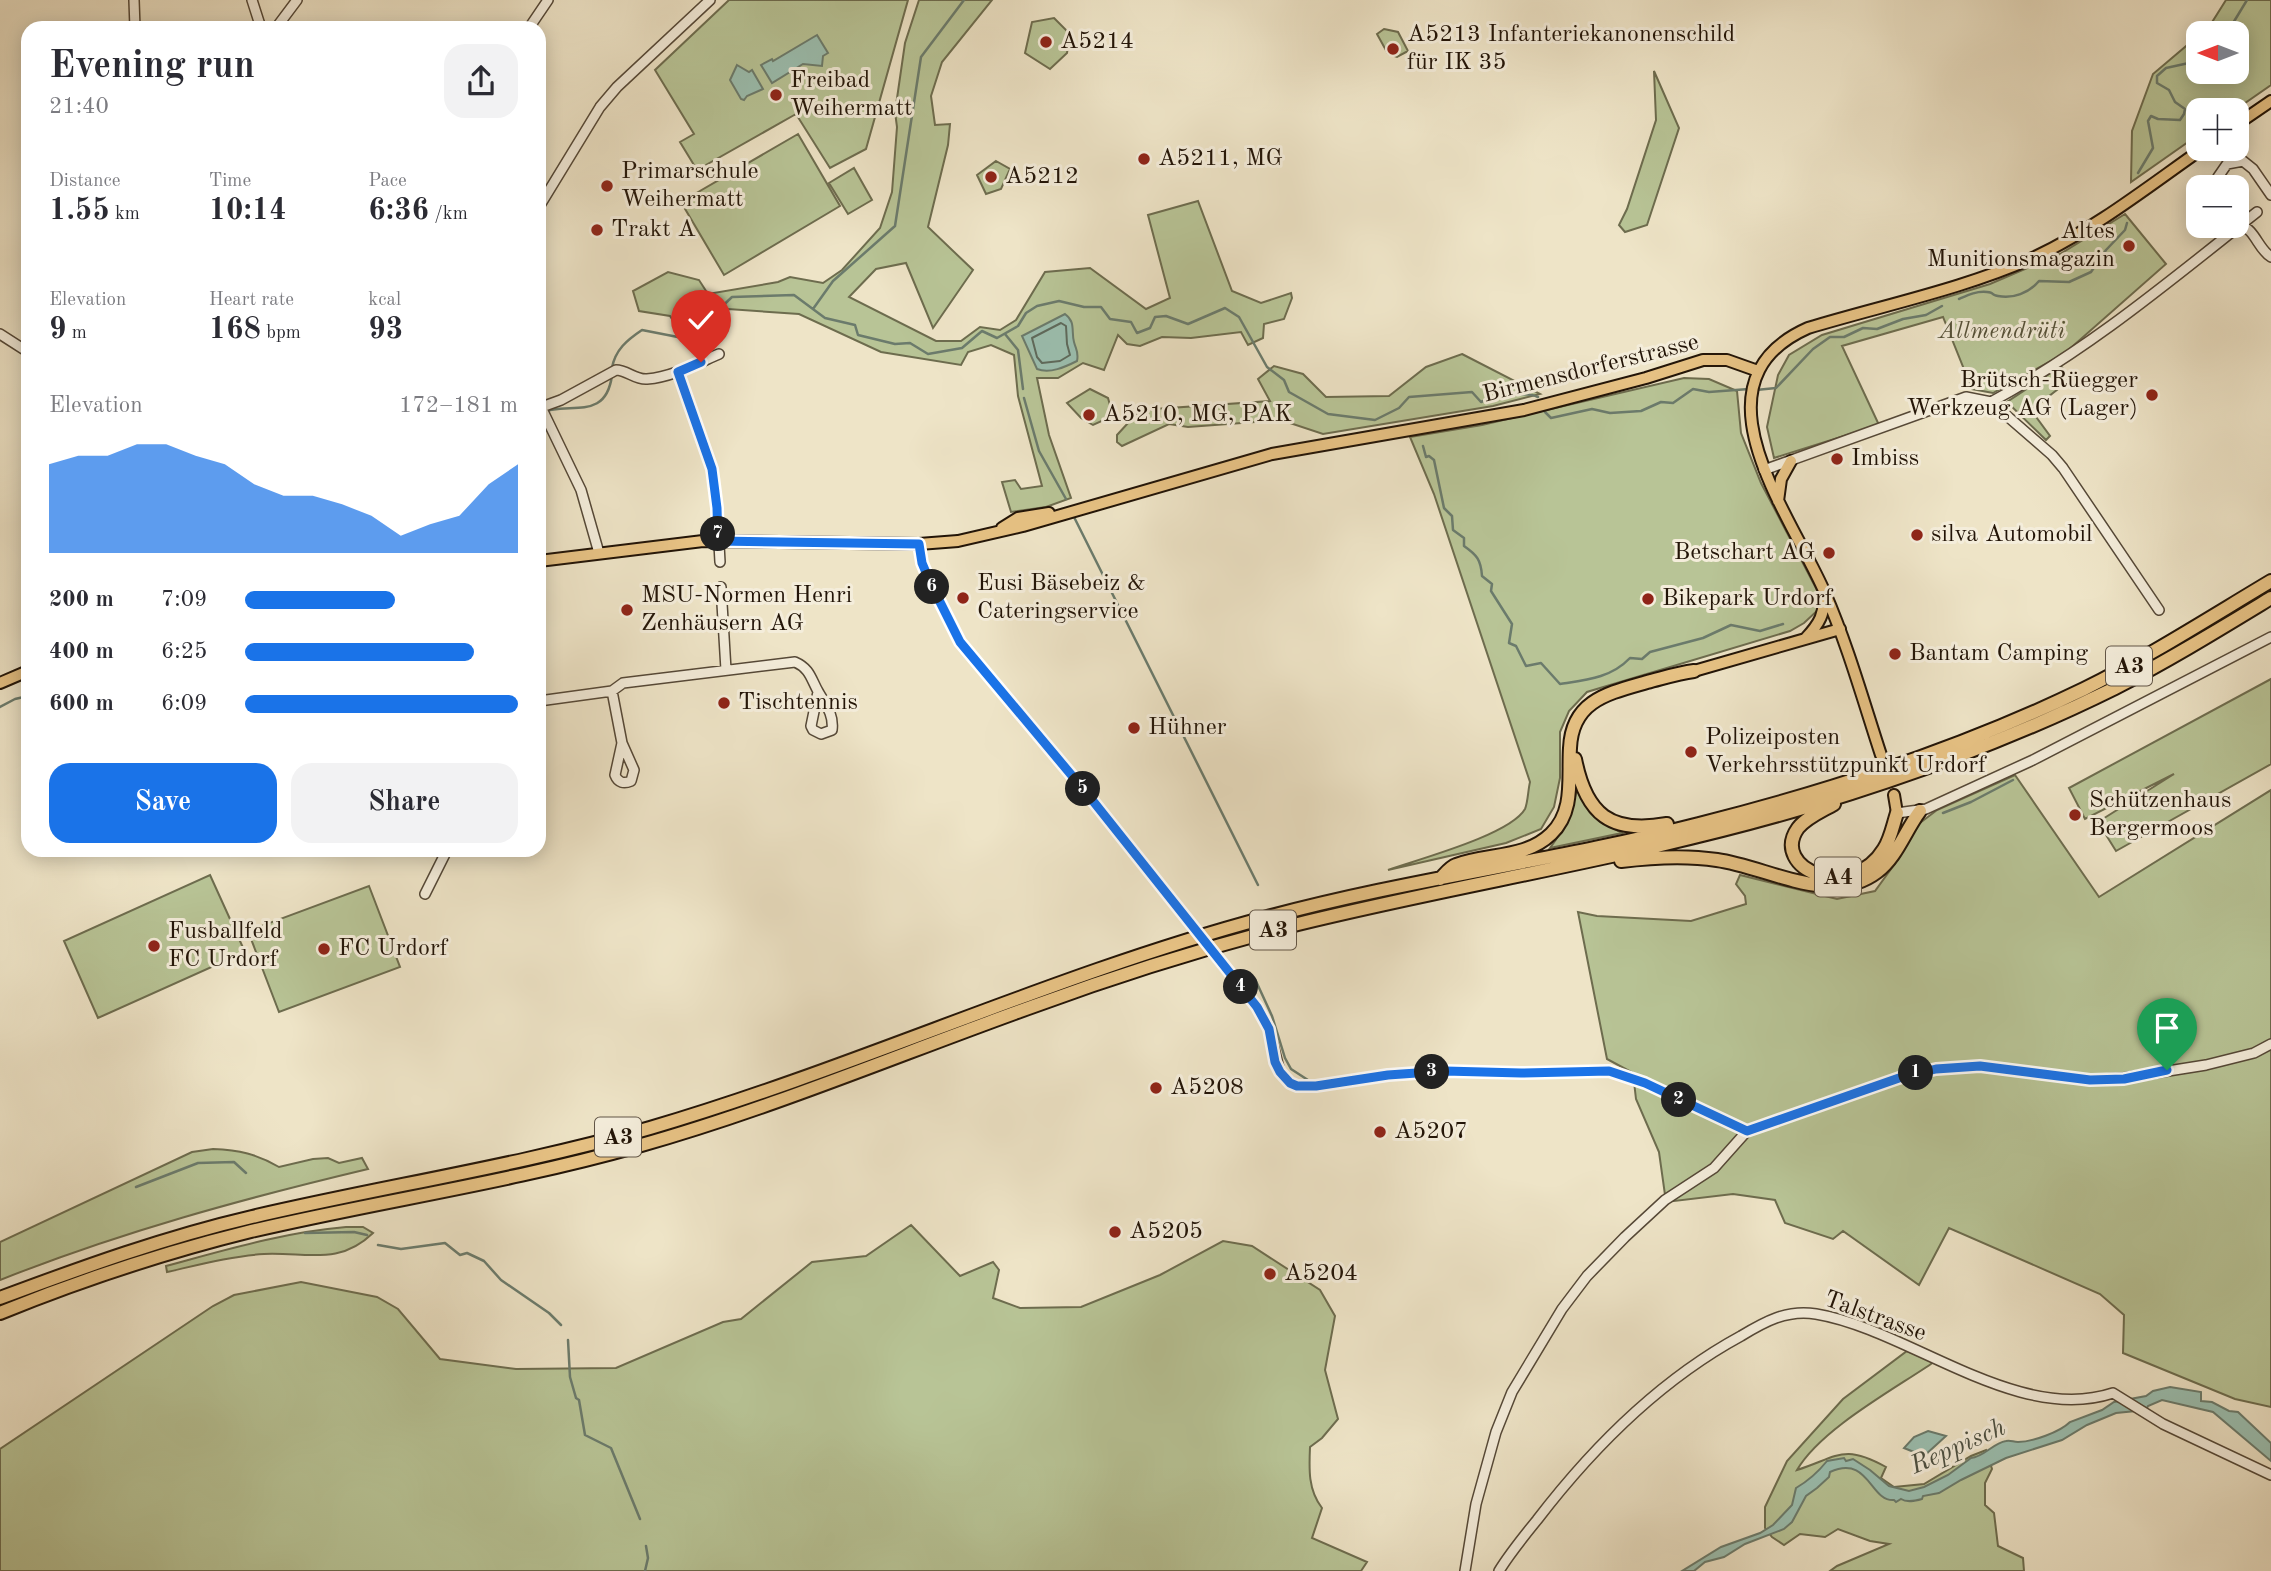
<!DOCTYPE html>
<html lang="en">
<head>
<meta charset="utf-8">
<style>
	:root { --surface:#fff; --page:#f2f2f3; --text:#2b2b33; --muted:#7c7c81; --accent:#1a73e8 }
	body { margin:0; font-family:"Old Standard TT",serif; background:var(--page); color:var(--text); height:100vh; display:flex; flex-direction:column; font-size:26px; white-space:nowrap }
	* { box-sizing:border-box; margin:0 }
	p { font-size:23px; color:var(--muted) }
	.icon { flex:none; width:38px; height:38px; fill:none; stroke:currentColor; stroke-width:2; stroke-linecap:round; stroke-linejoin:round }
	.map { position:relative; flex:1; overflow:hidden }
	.details { position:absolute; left:21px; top:21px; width:525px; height:836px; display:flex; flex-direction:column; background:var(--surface); border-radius:21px; box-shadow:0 4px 18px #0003 }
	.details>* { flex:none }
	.needle { width:46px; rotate:270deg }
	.tools { position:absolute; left:2186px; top:21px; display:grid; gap:14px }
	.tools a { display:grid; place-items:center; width:63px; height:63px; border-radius:14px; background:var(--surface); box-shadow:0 4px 18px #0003; font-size:35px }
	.pin { position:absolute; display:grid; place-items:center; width:60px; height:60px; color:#fff; margin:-72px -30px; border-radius:50% 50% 50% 0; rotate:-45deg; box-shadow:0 0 7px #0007 }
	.pin .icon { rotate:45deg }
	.km { position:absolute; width:35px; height:35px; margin:-18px; border-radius:50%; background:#222; color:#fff; font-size:19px; line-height:35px; text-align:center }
	.round { display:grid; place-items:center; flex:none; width:74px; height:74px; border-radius:21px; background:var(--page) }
	.overview { display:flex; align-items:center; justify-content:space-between; height:119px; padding:0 28px }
	h1 { font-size:38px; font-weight:700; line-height:52px }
	.metrics { display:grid; grid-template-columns:repeat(3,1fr); gap:10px; height:119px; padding:7px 28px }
	.metrics div { display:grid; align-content:center }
	.metrics b { font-size:30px; font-weight:700 }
	.metrics small { font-size:19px; font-weight:400 }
	.metrics p { font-size:19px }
	.chart { height:196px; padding:14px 28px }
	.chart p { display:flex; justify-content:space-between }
	.chart svg { width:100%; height:126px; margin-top:7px; fill:var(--accent); opacity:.7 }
	.cta { display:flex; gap:14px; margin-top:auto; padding:14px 28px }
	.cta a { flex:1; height:80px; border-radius:21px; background:var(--accent); color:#fff; font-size:28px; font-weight:700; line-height:80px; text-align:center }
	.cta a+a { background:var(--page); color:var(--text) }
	ul { padding:0 28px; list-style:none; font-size:23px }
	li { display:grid; grid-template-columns:112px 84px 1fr; align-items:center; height:52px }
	li i { height:18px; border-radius:9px; background:var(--accent) }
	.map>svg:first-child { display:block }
	.green { fill:#b8c496; stroke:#6d6c4e; stroke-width:2 }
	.water { fill:#9bbfb0; stroke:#6b7b6c; stroke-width:2 }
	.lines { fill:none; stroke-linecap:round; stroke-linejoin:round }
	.shore { stroke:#5e6a5c; stroke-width:2 }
	.stream { stroke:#6b7b6c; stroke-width:2.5 }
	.minor-casing { stroke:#554837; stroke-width:12 }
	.major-casing { stroke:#221407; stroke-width:14 }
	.highway-casing { stroke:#221407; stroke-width:16 }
	.minor { stroke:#f4eddb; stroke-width:9 }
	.major { stroke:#e7c284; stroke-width:10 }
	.highway { stroke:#e7c284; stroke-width:12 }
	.minor-bridge-casing { stroke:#554837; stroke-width:12; stroke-linecap:butt }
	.minor-bridge { stroke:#f4eddb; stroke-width:9 }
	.route-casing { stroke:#fff; stroke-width:14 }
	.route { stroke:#1a73e8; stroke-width:9 }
	.poi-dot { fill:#8f2418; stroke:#f4eddb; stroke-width:2.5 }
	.labels { text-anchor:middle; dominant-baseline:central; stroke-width:6; stroke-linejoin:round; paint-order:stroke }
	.shield { fill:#f4eddb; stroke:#615547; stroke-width:2 }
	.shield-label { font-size:23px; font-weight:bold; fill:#221407 }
	.poi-label { font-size:24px; fill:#221407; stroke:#f4eddb; text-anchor:start }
	.park-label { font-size:24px; font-style:italic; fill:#565239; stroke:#f4eddb }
	.street-label { font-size:24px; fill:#221407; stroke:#f4eddb }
	.water-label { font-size:26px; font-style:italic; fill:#4c5042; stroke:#f4eddb }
</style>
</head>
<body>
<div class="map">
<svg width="2271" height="1571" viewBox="0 0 2271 1571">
	<rect width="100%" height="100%" fill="#eee4c7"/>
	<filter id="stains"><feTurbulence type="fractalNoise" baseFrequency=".00286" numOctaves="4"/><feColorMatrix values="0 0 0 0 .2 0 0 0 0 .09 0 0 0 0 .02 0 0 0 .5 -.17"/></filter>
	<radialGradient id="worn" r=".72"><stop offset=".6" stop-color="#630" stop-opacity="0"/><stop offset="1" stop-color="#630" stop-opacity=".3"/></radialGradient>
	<path class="green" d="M729,0H908L866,149L830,168L796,114L697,170L680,142L694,134L655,70Z
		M919,0H992L942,62L931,96L935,125L950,124L948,145L928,227L973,270L933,328L906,263L876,269L849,297L936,341H961L980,327L1000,330L1016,320L1045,272L1090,268L1146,309L1170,298L1148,215L1198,201L1232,291L1261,303L1291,293L1292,298L1284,319L1264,324L1263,338L1248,345L1241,332L1191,338L1162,337L1140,346L1127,344L1118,335L1104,370L1083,363L1058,378H1037L1049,435L1071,498L1046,507L1011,512L1002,482L1015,480L1021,489L1042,486L1018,396L1014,355L991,345L968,352L961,365L881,352L799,314L728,309L687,342L670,316L639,311L633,291L668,272L699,280L708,294L778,282L790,277L823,283L842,270L880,228L892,192L897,127L895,112L905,43Z
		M2226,0H2271V85L2235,110H2198V135L2131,182L2132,131L2153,74L2198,36V72H2236V33H2201L2209,27Z
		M1054,18L1070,34L1067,53L1050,69L1025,53L1032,22Z
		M1384,29L1398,32L1408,51L1397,57L1388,54L1377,34Z
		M1654,71L1679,128L1647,225L1625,232L1619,225L1627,209L1656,120Z
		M798,134L840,206L724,275L681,202Z
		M996,161L1010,169L1001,189L986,194L977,175Z
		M854,168L872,200L848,214L829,183Z
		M2125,214L2166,264L2065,353L1993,393L1972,389L1943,317L1842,346L1879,425L1774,458L1767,427L1778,375L1789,355L1822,335L1990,284L2060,254Z
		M1462,354L1540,394L1493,406L1323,434L1281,420L1188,427L1169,424L1122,446L1117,442V435L1140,410L1270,401L1258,379L1274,366L1303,374L1326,397L1389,396L1426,367Z
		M2061,366L2071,379L2031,410L2050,436L2046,440L2007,402Z
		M1684,378L1709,379L1737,391L1741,433L1761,483L1818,592L1819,609L1804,623L1790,631L1587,692L1569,711L1560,732V778L1554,807L1541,829L1506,843L1388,870C1419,859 1510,835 1525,809C1528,802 1528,790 1530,782L1434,494L1410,437L1482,425Z
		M1090,389L1108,398L1111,409L1104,420L1093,425L1081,418L1067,403Z
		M2271,679V764L2116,851L2098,822L2174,774L2085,819L2069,788Z
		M2015,775L2099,897L2271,790V1407L2235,1399L2123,1353L2124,1315L2100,1294L1949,1228L1919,1285L1843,1231L1833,1239L1785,1223L1775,1200L1733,1194L1666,1202L1659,1152L1636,1099L1633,1073L1607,1059L1578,912L1597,916L1691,921L1746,904L1745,896L1736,884L1740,875L1837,899L1875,891L1899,858L1916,826L1937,810Z
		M1578,786C1587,814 1596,820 1622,833L1550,848C1565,828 1572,810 1578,786Z
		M210,875L245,952L98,1018L64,941Z
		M369,886L400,967L279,1012L248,931Z
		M213,1149C239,1150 257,1154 279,1167L313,1159L328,1158L339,1163L362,1158L368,1169C242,1199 121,1232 0,1280V1242L192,1152Z
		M911,1225L960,1276L993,1262L999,1270L993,1298L1020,1308L1081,1307L1160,1275L1223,1241L1252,1246L1320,1290L1335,1316L1325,1370L1338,1419L1322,1438L1310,1447C1309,1469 1308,1490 1322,1508L1312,1538L1367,1562L1361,1571H0V1449L213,1306L234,1295L301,1282L377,1297L398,1309L440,1359L516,1369L616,1368L723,1322L741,1319L812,1262L866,1256Z
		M346,1227H363L373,1233C339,1266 307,1252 264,1254C232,1256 198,1265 167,1272L166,1266C225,1250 285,1232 346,1227Z
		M1907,1351L1934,1362C1893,1390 1821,1429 1797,1470C1838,1457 1843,1443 1886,1467L1881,1478L1894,1487L1924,1484L1971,1456L1986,1450L1992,1469L1985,1483V1505L1994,1513L1998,1546L2023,1558L2024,1571H1830L1837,1566L1889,1544L1870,1541L1838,1529L1825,1537L1800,1534L1784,1545L1772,1537L1765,1528V1507L1787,1461L1843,1399Z"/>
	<path class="water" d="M817,35L828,53L823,56L822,66L803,64L772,83L761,65L772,59L773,61Z
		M737,65L749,72L752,70L763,89L747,96L744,100L741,99L730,80Z
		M1065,314C1076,322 1071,331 1074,342C1076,350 1079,352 1077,361C1065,367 1050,374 1037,369L1022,336Z
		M2170,1387L2201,1392V1401L2212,1402L2229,1411L2238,1412L2271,1443V1461L2213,1412L2162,1400L2148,1406L2146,1410L2116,1413L2087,1425L2062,1440L2006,1458L1961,1480L1939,1493L1923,1496L1922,1499C1915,1501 1907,1503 1901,1499L1896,1502L1894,1500C1870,1502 1869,1454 1830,1472L1829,1477L1817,1488L1806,1496L1792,1522L1784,1529L1745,1544L1724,1557L1705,1562L1694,1571H1682L1721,1547L1760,1533L1773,1525L1792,1505L1796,1488C1808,1481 1819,1471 1827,1461L1844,1458L1846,1461L1853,1459L1870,1470L1889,1486L1909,1491L1924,1487L1948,1475L1971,1458C1984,1457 1993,1443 2006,1441C2011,1440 2013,1442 2018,1442C2032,1442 2060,1432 2070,1422L2102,1410L2114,1402L2146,1396L2153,1391Z
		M1928,1431L1946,1436L1924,1456L1904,1448L1914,1437Z"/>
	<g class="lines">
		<path class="shore" d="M1061,323L1066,326L1067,344L1070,355L1060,361L1042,363L1037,357L1032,338Z"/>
		<path class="stream" d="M2221,33H2223
			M2227,33L2247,0
			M2138,173L2153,148L2148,121L2151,116L2158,119L2180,120L2184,114L2185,109L2175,102L2169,90L2157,83V76L2166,68L2198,61
			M1959,299C1968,295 1976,291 1987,292C1996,293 1989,294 1998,296C2013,299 2029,293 2039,281L2069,282L2091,272L2106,250L2125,230L2127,223
			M813,309L833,281L895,226L921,57L964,0
			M1005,334L1018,350L1023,389
			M612,368C615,350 627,340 642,330L688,339L732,297L794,295L825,318L855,325L858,335L895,344L910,343L928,354L962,348L982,331L997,338L1018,326L1026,313L1037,306L1059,301L1084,307H1101L1110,319L1131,322L1137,333L1150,328L1155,317L1166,316L1188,324L1225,308L1239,317L1267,367L1284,380L1289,392L1328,414L1375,420L1399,408L1409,397L1472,392L1481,402C1494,396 1525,391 1538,397
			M1756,390L1776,388L1813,349L1830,337H1844L1863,328L1877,329L1903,319L1926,315L1942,306
			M1024,398L1039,451L1066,499
			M1545,412L1551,418L1592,409L1610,413L1641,411L1661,402L1673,403L1693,389L1709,392L1749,389
			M539,413C570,401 606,422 612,375
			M1423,446L1426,457L1429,456L1434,460L1444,508L1452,516L1453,530L1464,538V546C1477,555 1481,560 1482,576L1492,584L1491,591L1512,624L1509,643L1516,646L1526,666L1541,663L1560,684C1586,680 1611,678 1630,658L1642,659L1650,652L1703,638L1731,625L1760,631L1783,624
			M1074,517L1258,885
			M0,707L15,699L28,696
			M1943,813L1971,802L2013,780
			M1255,979L1272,1016L1285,1058L1291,1069L1311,1082
			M136,1187L198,1163L234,1162L246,1173
			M305,1233L354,1232L367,1235
			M378,1245L401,1249L445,1243L460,1255L467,1253L484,1261L501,1280L549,1313L561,1325
			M568,1340L570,1377L576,1398L579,1400L585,1435L611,1448L640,1519
			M645,1571L648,1558L646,1546"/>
		<g class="minor-casing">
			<path id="minor" d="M134,0L135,28
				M252,0L261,28
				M276,28L297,0
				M529,28L548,0
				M2219,187L2218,177L2227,164L2243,161L2253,169L2271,195
				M539,207L600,107L617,87L710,0
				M2236,214L2240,225C2255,229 2258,249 2271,257
				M0,334L28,352
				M678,372L712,469L717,508L720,562
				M1991,402L2052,455L2063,468L2159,610
				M541,407L581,490L599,553
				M539,408L561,400L616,370C627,370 635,380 647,379C672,377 696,364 719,354
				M1764,470L1955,401L1966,397L1991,402C2088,350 2171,280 2257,212
				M919,544L922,563L931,584L960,642L1089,796L1190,923
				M721,587L726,670
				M612,691L622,743L634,770L631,781C624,784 618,783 615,775L622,743
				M539,701L612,691L623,683L795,662C811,669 811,680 819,693C826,705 834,715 832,730L821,734L813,730L811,726L818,692
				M1897,813L1926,809L2033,760L2271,637
				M425,894L447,850
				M1226,969L1257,1007L1269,1029L1280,1072L1290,1083L1297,1086H1316L1388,1075L1445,1071L1521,1073L1609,1071L1645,1083L1747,1131
				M1465,1571L1476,1504L1496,1432L1512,1392L1562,1309L1587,1276L1625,1237L1665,1200L1714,1168L1747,1131L1899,1078L1936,1069L1981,1066L2090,1080L2124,1078L2206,1065L2254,1053L2271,1044
				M1499,1571C1510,1553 1524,1536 1537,1520C1593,1447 1660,1380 1741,1336C1764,1322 1787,1309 1816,1314C1908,1329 2017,1425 2113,1393L2163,1424L2271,1475"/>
		</g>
		<g class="major-casing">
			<path id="major" d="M2236,125L2271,101
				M1778,501L1781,479L1791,461
				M1002,528L1018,518L1049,513
				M539,561L703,541L919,544L958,541L1023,526L1272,454L1524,410L1646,378L1703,360H1727L1758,371
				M1806,638C1819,624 1826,613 1823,594
				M1694,671L1840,629
				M0,683L28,671
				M1881,755C1863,700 1848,646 1825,593C1792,516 1686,382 1808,328C1884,305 1964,289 2037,256C2096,228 2149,186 2202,149
				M1894,795L1897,813"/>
		</g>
		<g class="highway-casing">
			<path id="highway" d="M1575,759C1586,815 1611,834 1667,824
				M1834,804C1822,811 1807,817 1798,828C1769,869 1851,903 1884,849C1891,838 1893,825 1897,813
				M1621,861C1653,857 1685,855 1717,860C1768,867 1831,907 1877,872C1897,857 1905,831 1920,811
				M1440,879C1445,874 1450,867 1456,865C1488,853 1525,859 1551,834C1575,811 1568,778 1570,748C1572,700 1609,693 1647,682C1663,678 1678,673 1694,671
				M0,1298C83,1267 166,1237 252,1217C384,1186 519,1166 650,1128C858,1067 1055,974 1264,918C1407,879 1555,861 1699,824C1830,791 1962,748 2084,689C2148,657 2209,618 2271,581
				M0,1313C81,1280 166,1252 251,1231C379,1201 511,1182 638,1146C773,1108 902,1053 1034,1006C1121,974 1208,947 1298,924C1469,882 1644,856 1813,805C1916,774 2018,736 2115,688C2168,661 2220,629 2271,598"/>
		</g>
		<use href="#minor" class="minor"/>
		<use href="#major" class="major"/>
		<use href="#highway" class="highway"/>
		<g class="minor-bridge-casing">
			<path id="minor-bridge" d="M1190,923L1226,969"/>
		</g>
		<use href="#minor-bridge" class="minor-bridge"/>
	</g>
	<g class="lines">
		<g class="route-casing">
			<path id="route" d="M701,362L678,372L712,469L717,508L718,541L919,544L922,563L930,582L960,642L1089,796L1257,1007L1269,1029L1275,1062L1280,1072L1290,1083L1297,1086H1316L1388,1075L1445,1071L1521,1073L1609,1071L1645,1083L1747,1131L1899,1078L1936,1069L1980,1066L2090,1080L2124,1079L2167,1070"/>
		</g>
		<use href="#route" class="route"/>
	</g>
	<g class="poi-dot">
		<circle cx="1046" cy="42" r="7"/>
		<circle cx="1393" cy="49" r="7"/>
		<circle cx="776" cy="95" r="7"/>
		<circle cx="1144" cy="159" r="7"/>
		<circle cx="991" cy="177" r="7"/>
		<circle cx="607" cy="186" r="7"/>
		<circle cx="597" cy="230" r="7"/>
		<circle cx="2129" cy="246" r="7"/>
		<circle cx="2152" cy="395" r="7"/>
		<circle cx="1089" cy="415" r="7"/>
		<circle cx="1837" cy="459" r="7"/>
		<circle cx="1917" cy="535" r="7"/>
		<circle cx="1829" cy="553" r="7"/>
		<circle cx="963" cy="598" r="7"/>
		<circle cx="1648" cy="599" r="7"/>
		<circle cx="627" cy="610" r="7"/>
		<circle cx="1895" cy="654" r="7"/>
		<circle cx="724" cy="703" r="7"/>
		<circle cx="1134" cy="728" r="7"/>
		<circle cx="1691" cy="752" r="7"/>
		<circle cx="2075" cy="815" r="7"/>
		<circle cx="154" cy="946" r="7"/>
		<circle cx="324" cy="949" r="7"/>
		<circle cx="1156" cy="1088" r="7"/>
		<circle cx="1380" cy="1132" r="7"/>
		<circle cx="1115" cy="1232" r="7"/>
		<circle cx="1270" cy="1274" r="7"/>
	</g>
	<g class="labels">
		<g class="shield">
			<rect x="2106" y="646.5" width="46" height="39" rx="5"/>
			<rect x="1815" y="857.5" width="46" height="39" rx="5"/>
			<rect x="1250" y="910.5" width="46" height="39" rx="5"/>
			<rect x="595" y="1117.5" width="46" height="39" rx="5"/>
		</g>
		<g class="shield-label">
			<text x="2129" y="666">A3</text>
			<text x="1838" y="877">A4</text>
			<text x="1273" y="930">A3</text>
			<text x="618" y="1137">A3</text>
		</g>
		<g class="poi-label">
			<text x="1407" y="35">A5213 Infanteriekanonenschild<tspan x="1407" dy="28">für IK 35</tspan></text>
			<text x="1060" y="42">A5214</text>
			<text x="790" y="81">Freibad<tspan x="790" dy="28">Weihermatt</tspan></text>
			<text x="1158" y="159">A5211, MG</text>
			<text x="621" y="172">Primarschule<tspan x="621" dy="28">Weihermatt</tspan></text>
			<text x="1005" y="177">A5212</text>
			<text x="611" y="230">Trakt A</text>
			<text x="2115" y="232" text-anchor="end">Altes<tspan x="2115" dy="28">Munitionsmagazin</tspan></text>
			<text x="2138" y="381" text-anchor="end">Brütsch-Rüegger<tspan x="2138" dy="28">Werkzeug AG (Lager)</tspan></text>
			<text x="1103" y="415">A5210, MG, PAK</text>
			<text x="1851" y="459">Imbiss</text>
			<text x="1931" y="535">silva Automobil</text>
			<text x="1815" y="553" text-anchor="end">Betschart AG</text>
			<text x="977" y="584">Eusi Bäsebeiz &amp;<tspan x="977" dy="28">Cateringservice</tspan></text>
			<text x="641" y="596">MSU-Normen Henri<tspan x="641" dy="28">Zenhäusern AG</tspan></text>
			<text x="1662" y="599">Bikepark Urdorf</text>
			<text x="1909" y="654">Bantam Camping</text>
			<text x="738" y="703">Tischtennis</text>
			<text x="1148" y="728">Hühner</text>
			<text x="1705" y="738">Polizeiposten<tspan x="1705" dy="28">Verkehrsstützpunkt Urdorf</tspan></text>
			<text x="2089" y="801">Schützenhaus<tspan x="2089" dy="28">Bergermoos</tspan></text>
			<text x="168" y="932">Fusballfeld<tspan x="168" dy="28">FC Urdorf</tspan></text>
			<text x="338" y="949">FC Urdorf</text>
			<text x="1170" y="1088">A5208</text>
			<text x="1394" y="1132">A5207</text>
			<text x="1129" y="1232">A5205</text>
			<text x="1284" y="1274">A5204</text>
		</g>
		<g class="park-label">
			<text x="2002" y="332">Allmendrüti</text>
		</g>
		<g class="street-label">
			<text transform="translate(1591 369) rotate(-14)">Birmensdorferstrasse</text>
			<text transform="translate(1875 1317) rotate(20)">Talstrasse</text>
		</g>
		<g class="water-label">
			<text transform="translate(1958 1447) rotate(-24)">Reppisch</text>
		</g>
	</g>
	<rect width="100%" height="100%" filter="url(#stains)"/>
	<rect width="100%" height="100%" fill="url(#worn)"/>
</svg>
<div class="tools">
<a><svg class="needle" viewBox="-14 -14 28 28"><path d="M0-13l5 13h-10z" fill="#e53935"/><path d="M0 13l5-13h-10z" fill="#7c7c81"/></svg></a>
<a>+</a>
<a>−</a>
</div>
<div class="pin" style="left:2167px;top:1070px;background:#1e9e55"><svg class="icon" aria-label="arrive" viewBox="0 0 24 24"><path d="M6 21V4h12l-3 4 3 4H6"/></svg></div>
<div class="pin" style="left:701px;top:362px;background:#d93025"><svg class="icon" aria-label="check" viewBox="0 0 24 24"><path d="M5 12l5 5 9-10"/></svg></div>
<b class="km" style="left:1916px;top:1073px">1</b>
<b class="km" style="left:1679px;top:1100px">2</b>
<b class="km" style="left:1432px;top:1072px">3</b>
<b class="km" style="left:1241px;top:987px">4</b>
<b class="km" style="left:1083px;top:789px">5</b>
<b class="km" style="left:932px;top:587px">6</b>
<b class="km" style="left:718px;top:534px">7</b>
<section class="details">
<div class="overview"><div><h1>Evening run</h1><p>21:40</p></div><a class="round"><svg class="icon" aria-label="share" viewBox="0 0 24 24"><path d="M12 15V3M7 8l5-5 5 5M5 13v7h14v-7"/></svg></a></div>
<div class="metrics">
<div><p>Distance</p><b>1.55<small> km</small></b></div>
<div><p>Time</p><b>10:14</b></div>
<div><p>Pace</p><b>6:36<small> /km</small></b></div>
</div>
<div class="metrics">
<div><p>Elevation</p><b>9<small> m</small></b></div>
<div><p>Heart rate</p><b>168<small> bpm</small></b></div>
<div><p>kcal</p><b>93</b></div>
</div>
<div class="chart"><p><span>Elevation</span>172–181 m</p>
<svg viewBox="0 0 160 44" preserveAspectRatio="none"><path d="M0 44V13L10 10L20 10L30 6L40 6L50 10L60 13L70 20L80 24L90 24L100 27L110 31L120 38L130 34L140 31L150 20L160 13V44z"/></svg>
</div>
<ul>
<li><b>200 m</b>7:09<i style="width:55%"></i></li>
<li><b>400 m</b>6:25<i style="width:84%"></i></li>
<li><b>600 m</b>6:09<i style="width:100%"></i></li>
</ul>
<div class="cta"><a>Save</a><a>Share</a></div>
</section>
</div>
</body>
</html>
